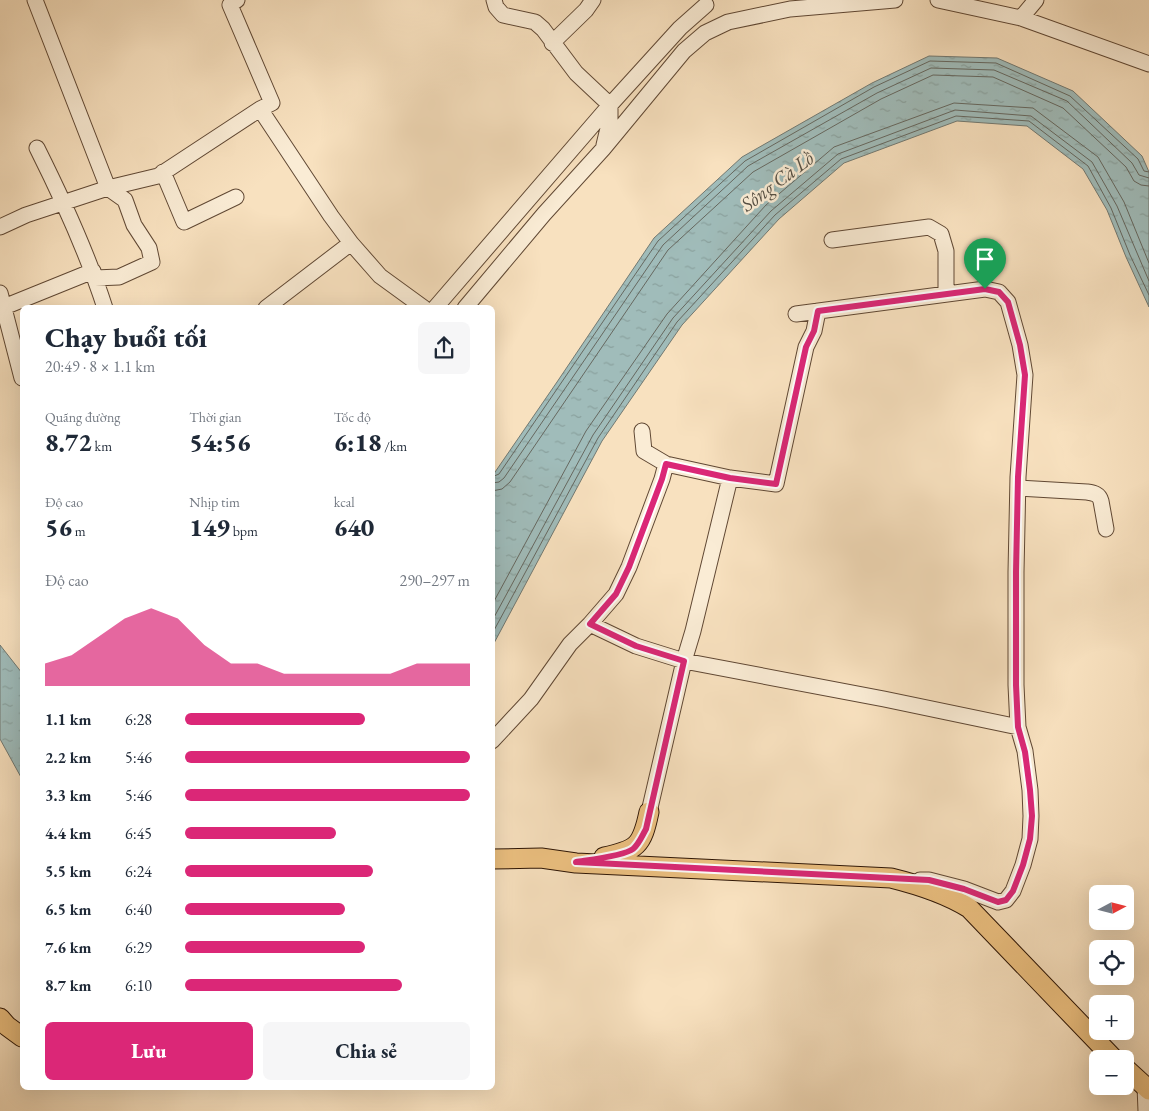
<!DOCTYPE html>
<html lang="vi">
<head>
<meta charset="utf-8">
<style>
	:root { --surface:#fff; --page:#f6f6f7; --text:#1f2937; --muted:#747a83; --accent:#db2777 }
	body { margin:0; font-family:"EB Garamond",serif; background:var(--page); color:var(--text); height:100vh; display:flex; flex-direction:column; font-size:19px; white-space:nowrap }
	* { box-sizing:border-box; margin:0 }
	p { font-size:16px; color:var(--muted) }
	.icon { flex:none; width:28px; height:28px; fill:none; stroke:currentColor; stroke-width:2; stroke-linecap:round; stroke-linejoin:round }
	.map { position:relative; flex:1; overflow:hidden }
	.details { position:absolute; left:20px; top:305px; width:475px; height:785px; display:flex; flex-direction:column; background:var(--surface); border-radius:8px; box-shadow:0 5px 20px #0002 }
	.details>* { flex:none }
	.needle { width:32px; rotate:83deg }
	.controls { position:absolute; left:1089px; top:885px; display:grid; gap:10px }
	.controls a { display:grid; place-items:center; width:45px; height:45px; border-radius:8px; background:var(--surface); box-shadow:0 5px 20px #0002; font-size:25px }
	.pin { position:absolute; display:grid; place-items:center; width:42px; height:42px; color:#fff; margin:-51px -21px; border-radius:50% 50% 50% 0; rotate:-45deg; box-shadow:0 0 5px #0007 }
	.pin .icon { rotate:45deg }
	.round { display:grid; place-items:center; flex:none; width:52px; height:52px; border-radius:8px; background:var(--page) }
	.head { display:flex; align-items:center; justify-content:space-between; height:85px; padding:0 25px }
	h1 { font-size:28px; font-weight:800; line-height:38px }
	.metrics { display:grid; grid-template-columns:repeat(3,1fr); gap:8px; height:85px; padding:5px 25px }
	.metrics div { display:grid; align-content:center }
	.metrics b { font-size:25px; font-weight:800 }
	.metrics small { font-size:14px; font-weight:400 }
	.metrics p { font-size:14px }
	.chart { height:140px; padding:10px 25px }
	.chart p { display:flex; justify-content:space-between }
	.chart svg { width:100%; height:90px; margin-top:5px; fill:var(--accent); opacity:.7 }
	.button { display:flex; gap:10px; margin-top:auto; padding:10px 25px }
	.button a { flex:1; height:58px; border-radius:8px; background:var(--accent); color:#fff; font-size:20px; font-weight:800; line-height:58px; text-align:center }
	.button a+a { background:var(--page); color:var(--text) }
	ul { padding:0 25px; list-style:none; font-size:16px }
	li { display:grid; grid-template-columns:80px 60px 1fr; align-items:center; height:38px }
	li i { height:12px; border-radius:6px; background:var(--accent) }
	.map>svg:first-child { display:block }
	.water { fill:url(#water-ripples); stroke:#727972 }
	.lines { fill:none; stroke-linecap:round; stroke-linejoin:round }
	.shore { stroke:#666860; stroke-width:1 }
	.minor-casing { stroke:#604834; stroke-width:17 }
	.major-casing { stroke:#2d1505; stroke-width:21 }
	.minor { stroke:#faecd5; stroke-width:15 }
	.major { stroke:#ecc080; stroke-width:19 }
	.route-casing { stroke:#fff; stroke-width:10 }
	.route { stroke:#db2777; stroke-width:6 }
	.labels { text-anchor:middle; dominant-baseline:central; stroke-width:5; stroke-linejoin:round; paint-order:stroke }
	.water-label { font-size:20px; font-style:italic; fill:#554f44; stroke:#faecd5 }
</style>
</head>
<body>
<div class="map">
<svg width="1149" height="1111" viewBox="0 0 1149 1111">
	<defs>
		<pattern id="water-ripples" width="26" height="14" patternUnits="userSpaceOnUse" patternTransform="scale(1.25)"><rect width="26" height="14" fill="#a0bcba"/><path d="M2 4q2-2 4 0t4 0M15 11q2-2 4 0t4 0" fill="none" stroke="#8aa19e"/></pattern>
	</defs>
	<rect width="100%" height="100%" fill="#f8e1bf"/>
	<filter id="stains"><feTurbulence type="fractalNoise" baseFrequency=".004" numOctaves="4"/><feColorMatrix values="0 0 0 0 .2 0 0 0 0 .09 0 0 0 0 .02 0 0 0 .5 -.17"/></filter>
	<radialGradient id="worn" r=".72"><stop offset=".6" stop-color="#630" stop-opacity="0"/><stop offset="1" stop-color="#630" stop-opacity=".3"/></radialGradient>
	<path class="water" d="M929,56L997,58L1073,91L1142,156L1149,172V307L1126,257L1107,210L1083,169L1027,126L957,121L844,163L779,219L682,325L602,441L493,645V475L557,382L654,238L742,157L872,83Z
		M0,645L22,673V779L0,739Z"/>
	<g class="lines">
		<path class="shore" d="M492,477L499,474L658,241L745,161L874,87L930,61L996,63L1070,96L1138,159L1144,171L1149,172
			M492,483L499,482L504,478L663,245L748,166L877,93L931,68L994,70L1067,101L1132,163L1139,175L1149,178
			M492,491L502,489L510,482L668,250L753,172L881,99L933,75L993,77L1063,108L1126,167L1134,181L1141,185L1149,186
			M492,605L586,431L667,314L766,205L834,147L954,103L1033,108L1098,157L1124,202L1149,263
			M492,621L593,435L673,318L771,211L838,154L955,110L1031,116L1092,162L1117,206L1149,281
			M492,634L598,438L677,322L775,215L841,159L956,116L1029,121L1088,166L1111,208L1130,255L1149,295"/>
		<g class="minor-casing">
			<path id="minor" d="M35,0L108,188L125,200L134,225L149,248L152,262L119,277L95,278
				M494,0L496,7L503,15L535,22L543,29L576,73L610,105V120L604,145
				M938,0L1021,18L1149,64
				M1021,18L1036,0
				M552,43L586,10L593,0
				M260,109L331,216L351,243L380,276L424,308
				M37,148C63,200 87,252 105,308
				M163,172L184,222L236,197
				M0,227L26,215L108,188L158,176L260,109L272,103L230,5L237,0
				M832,240L929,227L941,234L946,251V294
				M0,293L22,378
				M4,307L93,271
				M266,308L351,243
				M435,308L610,105L680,28L706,5
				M465,308L544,214L603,149L684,51L705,33L728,22L790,9L895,0
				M796,314L985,289L999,292L1008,302L1020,345L1025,375L1018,477L1016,572V685L1018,727L1025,751L1030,790L1031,816L1030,839L1023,865L1013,891L1006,900L998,902L964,889L929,880H920
				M642,431L644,451L666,464L730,478L776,484L806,347L814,331L818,311
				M666,464L662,479L629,567L616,594L590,624L636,646L684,661L884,699L1018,727
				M1018,488L1087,492C1094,493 1099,494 1101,501L1106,529
				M492,741L531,699L570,644L590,624
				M649,812L684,661L693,631L730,478
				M1145,1086L1146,1111"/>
		</g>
		<g class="major-casing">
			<path id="major" d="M604,857C637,850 642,846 649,812
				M492,859L541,858L576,863L891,878C919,885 945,893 969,908L1114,1059
				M0,1018L7,1026L22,1037
				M1125,1068L1149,1090"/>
		</g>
		<use href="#minor" class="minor"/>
		<use href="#major" class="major"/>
	</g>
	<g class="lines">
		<g class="route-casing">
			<path id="route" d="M985,289L999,292L1008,302L1020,345L1025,375L1018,477L1016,572V685L1018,727L1025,752L1030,790L1032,816L1030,839L1023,865L1013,891L1006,900L998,902L964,889L929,880L576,862C588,860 624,856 633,849C639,844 642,836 646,829L684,661L636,646L590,624L616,594L629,567L662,479L666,464L730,478L776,484L806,347L814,331L818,311Z"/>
		</g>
		<use href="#route" class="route"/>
	</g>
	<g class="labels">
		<g class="water-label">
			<text transform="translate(777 181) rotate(-37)">Sông Cà Lồ</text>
		</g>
	</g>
	<rect width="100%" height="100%" filter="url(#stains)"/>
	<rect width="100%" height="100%" fill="url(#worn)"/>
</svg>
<div class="controls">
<a><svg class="needle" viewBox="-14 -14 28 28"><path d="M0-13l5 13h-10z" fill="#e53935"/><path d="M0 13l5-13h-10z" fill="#747a83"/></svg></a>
<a><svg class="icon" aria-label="locate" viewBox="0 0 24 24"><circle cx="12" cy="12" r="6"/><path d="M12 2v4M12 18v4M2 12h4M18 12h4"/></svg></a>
<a>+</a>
<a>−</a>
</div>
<div class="pin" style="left:985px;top:289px;background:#1e9e55"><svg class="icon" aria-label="arrive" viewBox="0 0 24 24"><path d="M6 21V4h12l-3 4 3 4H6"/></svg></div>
<section class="details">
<div class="head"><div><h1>Chạy buổi tối</h1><p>20:49 · 8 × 1.1 km</p></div><a class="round"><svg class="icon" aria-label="share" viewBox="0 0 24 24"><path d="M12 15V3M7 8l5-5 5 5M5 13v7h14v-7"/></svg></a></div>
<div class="metrics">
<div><p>Quãng đường</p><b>8.72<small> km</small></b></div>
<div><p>Thời gian</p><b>54:56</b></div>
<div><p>Tốc độ</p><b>6:18<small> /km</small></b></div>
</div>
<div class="metrics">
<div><p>Độ cao</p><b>56<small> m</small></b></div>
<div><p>Nhịp tim</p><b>149<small> bpm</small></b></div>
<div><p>kcal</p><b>640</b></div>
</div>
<div class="chart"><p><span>Độ cao</span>290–297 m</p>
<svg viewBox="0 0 160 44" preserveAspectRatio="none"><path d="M0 44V33L10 29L20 20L30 11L40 6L50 11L60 24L70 33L80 33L90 38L100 38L110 38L120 38L130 38L140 33L150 33L160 33V44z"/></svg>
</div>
<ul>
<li><b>1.1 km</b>6:28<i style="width:63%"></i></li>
<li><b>2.2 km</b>5:46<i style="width:100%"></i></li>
<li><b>3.3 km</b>5:46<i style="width:100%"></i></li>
<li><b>4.4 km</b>6:45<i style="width:53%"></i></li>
<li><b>5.5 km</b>6:24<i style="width:66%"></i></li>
<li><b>6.5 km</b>6:40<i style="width:56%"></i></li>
<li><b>7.6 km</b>6:29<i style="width:63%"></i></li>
<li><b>8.7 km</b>6:10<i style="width:76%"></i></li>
</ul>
<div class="button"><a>Lưu</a><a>Chia sẻ</a></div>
</section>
</div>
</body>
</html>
